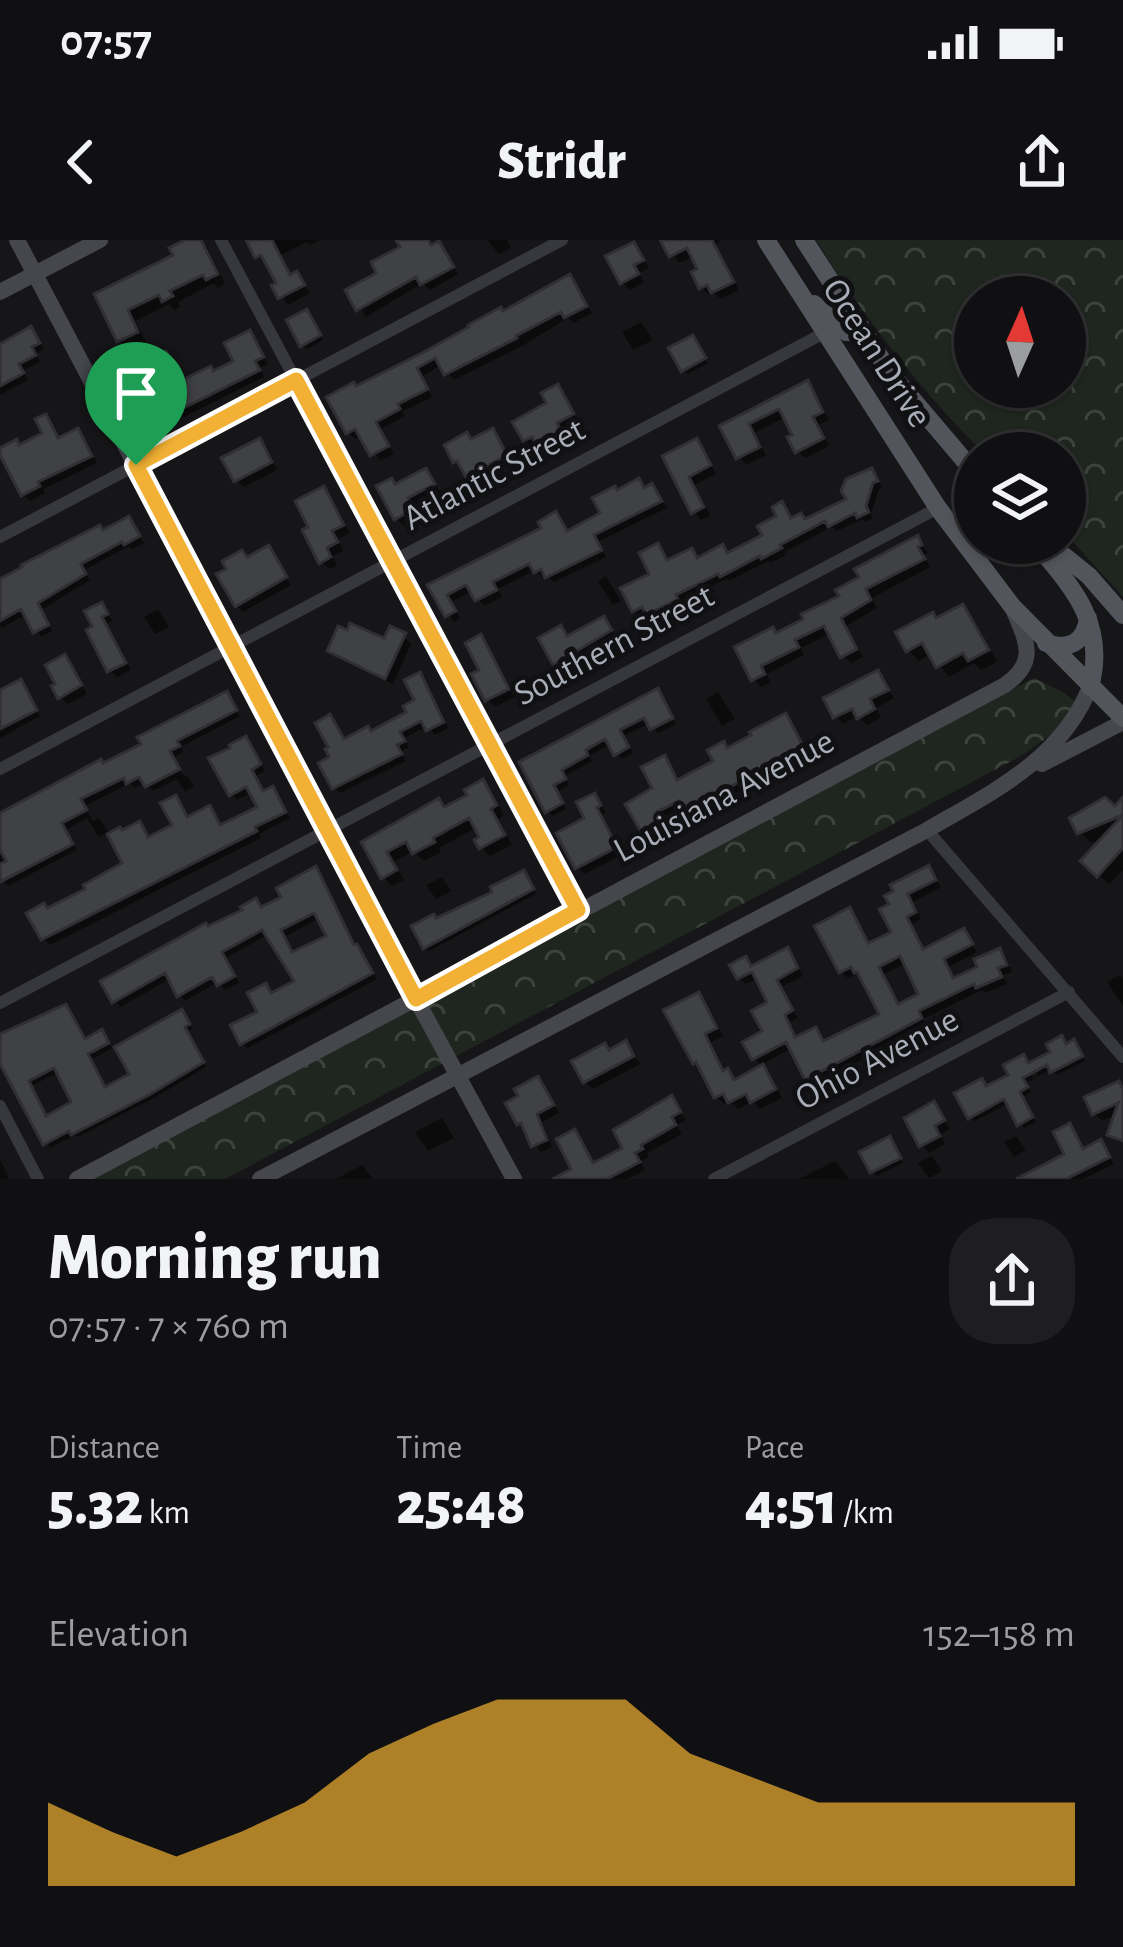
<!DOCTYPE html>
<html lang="en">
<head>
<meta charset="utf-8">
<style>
	:root { --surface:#101012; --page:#1e1e20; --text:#f1f3f6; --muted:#9c9d9f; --line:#303032; --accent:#f2b134 }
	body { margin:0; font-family:"Alegreya Sans",sans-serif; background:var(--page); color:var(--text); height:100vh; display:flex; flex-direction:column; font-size:45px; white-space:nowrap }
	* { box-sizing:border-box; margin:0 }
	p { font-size:39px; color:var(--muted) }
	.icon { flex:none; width:66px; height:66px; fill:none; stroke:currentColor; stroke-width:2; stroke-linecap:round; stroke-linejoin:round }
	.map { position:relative; height:939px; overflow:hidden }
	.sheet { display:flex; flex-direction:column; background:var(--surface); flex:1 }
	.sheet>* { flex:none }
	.needle { width:78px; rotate:3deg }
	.controls { position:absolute; left:954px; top:36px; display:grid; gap:24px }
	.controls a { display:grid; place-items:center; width:132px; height:132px; border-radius:50%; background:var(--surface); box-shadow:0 3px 9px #0004,0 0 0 3px var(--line); font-size:60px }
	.pin { position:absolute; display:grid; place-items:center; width:102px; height:102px; color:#fff; margin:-123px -51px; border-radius:50% 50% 50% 0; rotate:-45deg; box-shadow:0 0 12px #0007 }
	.pin .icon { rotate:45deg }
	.round { display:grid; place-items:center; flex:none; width:126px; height:126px; border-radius:48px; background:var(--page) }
	.summary { display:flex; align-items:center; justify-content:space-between; height:204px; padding:0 48px }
	h1 { font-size:66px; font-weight:800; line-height:90px }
	.figures { display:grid; grid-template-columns:repeat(3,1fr); gap:18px; height:204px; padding:12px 48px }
	.figures div { display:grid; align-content:center }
	.figures b { font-size:60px; font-weight:800 }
	.figures small { font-size:33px; font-weight:400 }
	.figures p { font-size:33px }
	.chart { height:336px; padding:24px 48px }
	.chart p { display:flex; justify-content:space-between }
	.chart svg { width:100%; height:216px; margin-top:12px; fill:var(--accent); opacity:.7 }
	.status { display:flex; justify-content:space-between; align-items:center; height:84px; padding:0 60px; background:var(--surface); direction:ltr }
	.status svg { height:33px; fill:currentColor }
	header { display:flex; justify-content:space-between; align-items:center; height:156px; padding:0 48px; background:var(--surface); font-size:54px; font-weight:800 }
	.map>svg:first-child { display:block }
	.park { fill:url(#park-crowns); fill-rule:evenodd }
	.shadow { fill:#0007; fill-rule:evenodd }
	.building { fill:#404145; stroke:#303034; stroke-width:3; fill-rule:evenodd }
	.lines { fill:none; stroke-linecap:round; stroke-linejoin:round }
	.street { stroke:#37383d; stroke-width:12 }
	.secondary { stroke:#45474d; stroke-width:16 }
	.primary { stroke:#53555c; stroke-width:18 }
	.route-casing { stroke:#fff; stroke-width:24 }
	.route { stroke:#f2b134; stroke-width:15 }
	.labels { text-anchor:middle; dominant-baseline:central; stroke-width:10; stroke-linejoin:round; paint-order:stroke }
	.street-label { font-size:36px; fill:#a8adb8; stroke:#111113 }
</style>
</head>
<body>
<div class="status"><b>07:57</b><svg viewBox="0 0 49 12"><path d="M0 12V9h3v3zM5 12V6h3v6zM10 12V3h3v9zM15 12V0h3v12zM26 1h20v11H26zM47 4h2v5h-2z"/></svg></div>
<header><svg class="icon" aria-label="back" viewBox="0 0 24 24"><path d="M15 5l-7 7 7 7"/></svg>Stridr<svg class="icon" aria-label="share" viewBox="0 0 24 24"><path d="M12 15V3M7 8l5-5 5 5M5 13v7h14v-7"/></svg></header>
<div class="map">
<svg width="1123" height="939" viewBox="0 0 1123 939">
	<defs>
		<pattern id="park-crowns" width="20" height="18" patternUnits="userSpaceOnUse" patternTransform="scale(3)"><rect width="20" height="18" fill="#1e261f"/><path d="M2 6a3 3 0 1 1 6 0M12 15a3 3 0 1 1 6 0" fill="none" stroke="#3c433d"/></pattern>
	</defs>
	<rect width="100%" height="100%" fill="#161618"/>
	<path class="park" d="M816,0H1123V357L1065,293V213H984C920,150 863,76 816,0ZM975,57H1065V147H975Z
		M1034,438L1063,452L1077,463L1052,494L1021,516L225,939H87Z"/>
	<path class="shadow" d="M192,0H200L207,7L225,44L218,48L214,43L178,62L180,67L174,70L169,64L135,81L146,102L129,110L119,101L98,56L177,17Z
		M249,0H320L310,5L307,2L281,15L292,37L297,35L310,53L288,65L275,46L280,44L268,22L265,23L258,16Z
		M399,0H429L433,8L439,5L458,34L430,50L423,43L366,77L349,51L380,34L404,8Z
		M487,0H507L511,8L499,14Z
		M657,0H719L720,2L716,4L739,50L721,59L714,53L709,55L702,48L701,30L694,16L679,23L666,5L663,6Z
		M634,5L649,28L639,33L644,42L630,50L622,42Z
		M569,38L576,45L592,73L574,83L568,78L522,106L454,140L442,125L422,136L432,157L402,172L405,176L380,189L394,214L380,221L362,195L355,199L348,192L357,149Z
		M310,77L323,100L307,109L302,105Z
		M641,82L653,100L633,110L622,92Z
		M31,90L44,109L36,114L40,122L23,131L28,140L0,155V107Z
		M250,93L256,100L268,124L260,128L264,137L154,192L148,185L166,151V114L184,143L214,134L237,122Z
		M697,103L708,123L688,134L683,130Z
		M807,144L815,152L829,180L819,185L829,206L805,218L797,211L796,196L786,177L754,193L766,215L747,225L739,217L723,187Z
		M557,148L565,155L579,182L562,191L568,201L547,212L539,204L533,207L525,200L550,164Z
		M45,178L60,201L77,192L84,199L97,223L43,249L45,253L30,261L23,254L20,207L46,195Z
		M492,191L500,199L512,224L485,238L488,244L479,249L456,221L473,201Z
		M259,202L267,209L277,230L244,247L236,240Z
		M696,202L704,210L716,234L694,245L710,275L701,280L694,272L666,218Z
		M426,231L440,252L413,266L419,278L404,286L396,278V247Z
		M871,232L882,247L879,249L871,274L873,279L866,282L862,279L837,291L832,287L784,312L786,315L770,323L768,321L729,341L726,339L681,362L682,366L655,380L648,373L641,377L634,370L653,335L658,307L669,323L691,311L699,320L722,308L729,315L766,297L780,277L782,265L793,281L807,282L851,260Z
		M652,247L667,268L598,302L606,317L554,342L547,335L543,338L535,330L498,349L502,357L484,366L473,351L451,362L460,378L454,382L431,346L545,290L556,275L569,293L604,274L618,253L646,250Z
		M323,250L331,257L350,293L338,299L343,311L332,316L337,326L329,329L322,322L312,288Z
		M128,279L144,303L132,309L129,306L84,330L90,340L41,370L52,391L41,397L27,374L2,388L0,385V342Z
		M917,299L928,313L924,315L930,327L872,358L877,368L846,386L863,417L851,423L843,416L831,393L801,408L804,415L767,434L771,442L761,447L754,439L778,395L843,358Z
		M269,308L291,345L243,372L237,366L248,320Z
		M606,336L621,361L613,365L598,341Z
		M101,366L113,381L107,384L131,430L117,437L110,430L90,391Z
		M963,367L973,378L997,422L981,430L974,423L949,437L931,414L919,421L908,410L937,381Z
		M158,369L169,387L155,394L144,377Z
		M608,384L614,395L560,428L556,423L561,389L568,398Z
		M404,396L411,404L393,444L338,418L330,411L385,402Z
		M481,398L488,406L515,457L495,467L487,459Z
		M64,418L72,426L87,454L68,464L60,457Z
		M878,433L894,458L876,468L881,477L867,485L858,476L843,484L836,476Z
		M420,435L426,441L448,488L435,495L428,486L404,498L409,507L401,512L406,521L340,553L334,547L345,502L371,494L410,473L418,462Z
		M21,443L40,476L0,498V454Z
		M718,452L735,479L722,486L706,459Z
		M226,454L240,476L181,507L183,512L174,517L182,534L189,538L194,547L185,552L177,539L153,551L145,542L135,548L130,543L85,566L92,581L99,578L108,592L99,597L87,578L66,590L77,610L8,646L3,640L0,635V576L104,526Z
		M662,457L676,484L658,493L650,483L623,496L633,513L622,519L611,504L589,516L592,521L565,536L569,545L557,551L566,569L552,576L523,524Z
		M785,476L792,483L811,520L779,537L775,533L693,575L685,567L662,579L667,588L651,598L644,591L629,565L656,550L665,519L671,526L679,542L717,523Z
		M251,506L265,531L256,536L265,554L273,550L290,578L259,594L261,598L50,705L44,699L31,674L48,671L89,650L126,625L122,593L140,584L150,599L176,586V558L189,579L209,568L222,587L261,568L252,552L237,560L231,554Z
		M483,543L492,552L504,575L498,579L512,605L490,616L481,607L483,598L477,587L439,608L441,612L424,621L413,611L394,622L404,640L392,646L383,637L365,604L447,570L471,557Z
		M594,556L606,573L602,575L622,615L584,634L577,627Z
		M1123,565V630L1109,645L1085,621L1108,596L1091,603L1080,592Z
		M316,629L322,635L355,705L362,713L377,739L248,808L242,803L272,756L298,742L269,694L226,718L239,743L225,750L218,742L185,761L171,738L121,767L115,761L105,743L285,658ZM320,678L330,698L294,714L284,697Z
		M929,629L941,647L913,662L921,679L912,684L926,711L963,692L977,712L949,727L955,740L981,729L999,711L1006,718L1012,732L1003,735L1007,744L985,753L982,750L923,779L927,786L814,845L807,838L792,808L761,825L754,818L766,793L771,763L759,738L746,744L739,738L745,720L753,728L787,711L794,717L803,736L781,747L798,778L789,782L797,799L815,790L825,803L883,775L858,733L848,738L841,732L849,671L856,678L870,706L895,693L883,670ZM906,723L922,755L900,766L884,734Z
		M442,637L451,651L436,659L426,645Z
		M527,638L536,654L429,711L425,707L437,681Z
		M1119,735L1123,739V766L1107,742Z
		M698,755L706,763L723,796L711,802L726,833L735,840L763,828L770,835L782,858L760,869L753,861L738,869L730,861L724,864L717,857L704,831L695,822Z
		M186,778L192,789L187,792L206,827L154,858L78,897L75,895L50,908L0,818V798L86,801L106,798L112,808L91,820L106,849L133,835ZM59,832L75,863L48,878L31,846Z
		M1061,799L1067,806L1078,808L1085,821L1057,835L1051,829L1026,843L1031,852L1022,857L1036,882L1024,888L1009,863L975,881L970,877L986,846L1012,836L1023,819L1033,838L1038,835L1032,824L1054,813Z
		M626,804L640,824L593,849L585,842L611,812Z
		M537,839L559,873L542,882L552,907L541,912L520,883Z
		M1118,844L1123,849V903L1111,894L1118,874L1102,881L1094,873Z
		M671,859L686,880L677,885L682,894L647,913L649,917L640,921L645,930L628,939H559L575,931V893L583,901L595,925L626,909Z
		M934,865L950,889L940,894L945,904L929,913L922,905Z
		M442,878L454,898L428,911L415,892Z
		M1070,887L1085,911L1101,903L1114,924L1084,939H1029L1068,915Z
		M1016,896L1026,910L1014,917L1004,902Z
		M893,904L903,923L877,936L872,932Z
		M932,916L942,931L929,938L918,923Z
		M0,920L9,937L5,939H0Z
		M835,921L849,939H799Z
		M362,925L373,939H336Z"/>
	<path class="building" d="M185,0H201L218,34L206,40L203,35L170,51L173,56L162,62L159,55L128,70L138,92L117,102L94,54L173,15L169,8Z
		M246,0H272L290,35L297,31L305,45L278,59L271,45L276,43L261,15L255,18Z
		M396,0H428L431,5L439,1L454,27L420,45L416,37L356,71L345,50L376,33L371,22L400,7Z
		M660,0H712L734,42L711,53L707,45L699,49L691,32L697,29L687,8L669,17Z
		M634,2L644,20L634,25L639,34L620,44L605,16Z
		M570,34L587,66L564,78L561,72L516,96L517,98L444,135L435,118L417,128L428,149L398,164L400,169L376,182L389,206L370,216L355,189L346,194L326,157L354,142L356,146L422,113L469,87L468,85L501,67L503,71Z
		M307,69L321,95L300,107L286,80Z
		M31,86L40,103L32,107L36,115L19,124L24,133L0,146V104Z
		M250,90L264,117L255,121L260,130L145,187L133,165L162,150L147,121L166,111L182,140L211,126L213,131L233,121L224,103Z
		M693,95L706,118L681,132L668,108Z
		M808,140L823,172L813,177L824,198L795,213L787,197L792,195L779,169L749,184L760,207L736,219L719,186Z
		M558,144L574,174L557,183L562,193L537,207L532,197L523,201L512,182L546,163L541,153Z
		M46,174L58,198L78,188L92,216L38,242L40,246L21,256L0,215V208L17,199L19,205L42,193L35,179Z
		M493,188L507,215L480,230L483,236L469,243L457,221L453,223L444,205L467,192L471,199Z
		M260,198L272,222L234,242L221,218Z
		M697,198L711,225L689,237L704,267L691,274L662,216Z
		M426,228L435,244L408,258L414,269L394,280L376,246L392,238L395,244Z
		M872,228L878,241L873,243L866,266L869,272L857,278L855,273L828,287L825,281L780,305L782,308L761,319L760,316L720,337L718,334L676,355L678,359L646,375L642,367L632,372L620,348L649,334L639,313L658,303L667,320L692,308L697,318L723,304L727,313L762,295L757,286L776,276L772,267L782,261L791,278L801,273L805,279L846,259L841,251L846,239Z
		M639,238L644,248L652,243L662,261L594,295L602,310L545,338L541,329L534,333L529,324L493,342L497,350L475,361L466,345L447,355L456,371L445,377L427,345L541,288L538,282L556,271L567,291L600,273L592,258L615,246L617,250Z
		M324,246L344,285L332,291L338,302L327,308L331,317L319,324L302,290L308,287L295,261Z
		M129,276L140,296L124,305L122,302L81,324L86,334L38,363L49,385L33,393L21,369L0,381V339L22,327L21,325L100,285L103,290Z
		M918,295L922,305L918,307L925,319L866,349L871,360L841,378L857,409L840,418L824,386L795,400L799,407L761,426L765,434L751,441L734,407L773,387L776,393L803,379L801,374L839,356L835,350L859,337L854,329Z
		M269,305L287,337L235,367L216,334L226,329L222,321L242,310L247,317Z
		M102,362L108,374L102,377L126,423L107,432L86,390L92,386L84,371Z
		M963,364L989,410L968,421L963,413L936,428L922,403L906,412L895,392L933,372L936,378Z
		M604,376L612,390L553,425L538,398L561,385L567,396Z
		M350,383L384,398L390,386L406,393L385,439L327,411L338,386L347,390Z
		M481,394L509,449L485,461L471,434L479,430L465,403Z
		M65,414L82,445L58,459L51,446L55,444L45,425Z
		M878,430L889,450L870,459L875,469L857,479L852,469L833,478L823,458Z
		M420,432L444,482L426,491L421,481L400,492L405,501L397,505L402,514L332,549L318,523L329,517L325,509L328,507L315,483L330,474L344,499L368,486L371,491L406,472L403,466L414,460L404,440Z
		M21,439L37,470L0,489V450Z
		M658,448L673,478L650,490L644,478L620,490L629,507L614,516L605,499L586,510L588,515L562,530L566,539L554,545L563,563L545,573L519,522Z
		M227,451L237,470L177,501L180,506L170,511L180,529L145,547L139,537L126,544L124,538L81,559L87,570L62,583L73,604L0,642V624L6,621L0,610V573L101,519L103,523L141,504L137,497Z
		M786,473L806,512L769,532L767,528L684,570L679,561L657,572L662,581L641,592L625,564L652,548L641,527L665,515L677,540L713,521L707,510L724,501L727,508L751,495L749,492Z
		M246,496L261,524L252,530L263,551L273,546L286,572L255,587L257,591L41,700L26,673L44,663L47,668L85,649L83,645L122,623L107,594L120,587L122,590L140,581L148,597L172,585L160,563L176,555L187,577L210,565L220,585L257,567L246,547L229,556L208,518L230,508L229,505Z
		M483,539L497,565L491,569L505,595L479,609L474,600L479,597L469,578L433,598L435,602L412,614L406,602L387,612L397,630L381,639L361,602L439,558L444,567L467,555L464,550Z
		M595,553L601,565L597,568L617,607L575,629L556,593L584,578L576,562Z
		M1105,557L1115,566L1123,557V608L1097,637L1080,621L1123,575L1077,594L1069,578Z
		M929,625L936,640L908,654L916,672L907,677L923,709L964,688L973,704L944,719L953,738L977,727L974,719L1000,708L1007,725L998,728L1002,737L976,748L974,744L919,771L922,778L805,840L786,802L752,820L742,802L762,791L751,771L767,762L752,732L737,739L729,725L746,716L751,726L788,707L798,728L777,740L793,770L785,775L795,797L816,787L823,801L879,774L857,732L854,733L851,727L839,733L814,686L850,667L868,703L891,692L879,669L889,664L884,656L893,651L890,645ZM900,716L918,754L898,764L879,727Z
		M316,626L354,705L357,704L373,733L240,805L230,785L257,772L247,753L266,743L271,753L294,741L262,690L222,712L235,736L217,746L212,737L177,757L165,733L112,763L100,741L206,683L208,686L242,670L240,667L256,658L261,667L281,657L276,648ZM314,673L326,696L292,712L281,690Z
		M524,630L534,649L423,709L411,686L434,674L436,678L492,652L490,647Z
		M699,752L717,788L705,794L723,831L728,828L734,840L763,824L776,849L750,863L746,854L728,863L723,854L714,858L696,822L693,824L663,770Z
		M66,764L85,799L102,789L109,803L88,814L105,847L129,834L114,807L182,769L190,784L185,787L204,822L149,855L71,895L69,891L43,905L0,824V794ZM54,828L71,862L46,876L29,841Z
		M1062,795L1066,804L1074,799L1083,816L1050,833L1047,825L1023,838L1028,847L1020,852L1033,877L1017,886L1004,859L968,879L954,853L982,838L986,846L1008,835L1003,825L1024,814L1028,823L1050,812L1046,804Z
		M626,800L634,816L583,843L571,821L605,803L609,810Z
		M538,836L554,865L537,874L547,900L531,907L521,883L517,885L505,863L518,856L514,849Z
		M1119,841L1123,850V901L1107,895L1118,863L1092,875L1084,857Z
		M672,855L681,872L672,877L676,885L641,905L643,909L635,913L640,922L607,939H552L571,929L556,899L575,889L593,923L622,908L613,890Z
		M934,861L945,880L935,886L940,896L919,907L904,878Z
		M1070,883L1083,909L1101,899L1110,917L1066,939H1016L1064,914L1053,892Z
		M890,896L901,918L870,933L859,912Z"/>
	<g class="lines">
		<path class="street" d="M221,0L578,670
			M0,297L562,0
			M0,529L824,93
			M927,590L1123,817
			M0,763L938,268
			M0,866L38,939
			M714,939L1069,752"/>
		<path class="secondary" d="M17,0L416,759L514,939
			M0,52L100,0
			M1042,524L1123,482
			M77,939L1005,445C1039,421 1026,401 1013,369
			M260,939L927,590C992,552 1061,520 1090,447"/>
		<path class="primary" d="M766,0L938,268L1012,366L1123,478
			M804,0L891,134L975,233
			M814,64L846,92H864
			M1035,303C1073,348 1107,384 1090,447
			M1048,303L1089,336L1123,375
			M1046,403C1069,411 1085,402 1088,378"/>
	</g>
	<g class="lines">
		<g class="route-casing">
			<path id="route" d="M296,140L578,670L416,759L136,225Z"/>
		</g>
		<use href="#route" class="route"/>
	</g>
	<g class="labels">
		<g class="street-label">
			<text transform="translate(877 113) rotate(57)">Ocean Drive</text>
			<text transform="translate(494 234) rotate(-28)">Atlantic Street</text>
			<text transform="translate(614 405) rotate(-28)">Southern Street</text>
			<text transform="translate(724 556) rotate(-28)">Louisiana Avenue</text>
			<text transform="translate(877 819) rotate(-28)">Ohio Avenue</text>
		</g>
	</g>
</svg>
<div class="controls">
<a><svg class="needle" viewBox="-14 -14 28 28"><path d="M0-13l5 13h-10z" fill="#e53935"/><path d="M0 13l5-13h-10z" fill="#9c9d9f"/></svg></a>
<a><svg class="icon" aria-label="layers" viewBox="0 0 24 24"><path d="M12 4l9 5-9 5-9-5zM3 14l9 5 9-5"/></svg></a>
</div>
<div class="pin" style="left:136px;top:225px;background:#1e9e55"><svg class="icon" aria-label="arrive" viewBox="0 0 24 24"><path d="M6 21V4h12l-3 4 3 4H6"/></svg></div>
</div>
<section class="sheet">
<div class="summary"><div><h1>Morning run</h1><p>07:57 · 7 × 760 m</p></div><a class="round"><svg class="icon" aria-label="share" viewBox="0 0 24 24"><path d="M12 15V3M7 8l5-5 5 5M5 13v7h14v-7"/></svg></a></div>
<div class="figures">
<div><p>Distance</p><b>5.32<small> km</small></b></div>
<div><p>Time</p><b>25:48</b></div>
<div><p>Pace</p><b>4:51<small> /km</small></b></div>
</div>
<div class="chart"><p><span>Elevation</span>152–158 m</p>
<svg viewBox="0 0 160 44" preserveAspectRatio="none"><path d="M0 44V27L10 33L20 38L30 33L40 27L50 17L60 11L70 6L80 6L90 6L100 17L110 22L120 27L130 27L140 27L150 27L160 27V44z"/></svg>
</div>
</section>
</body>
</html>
